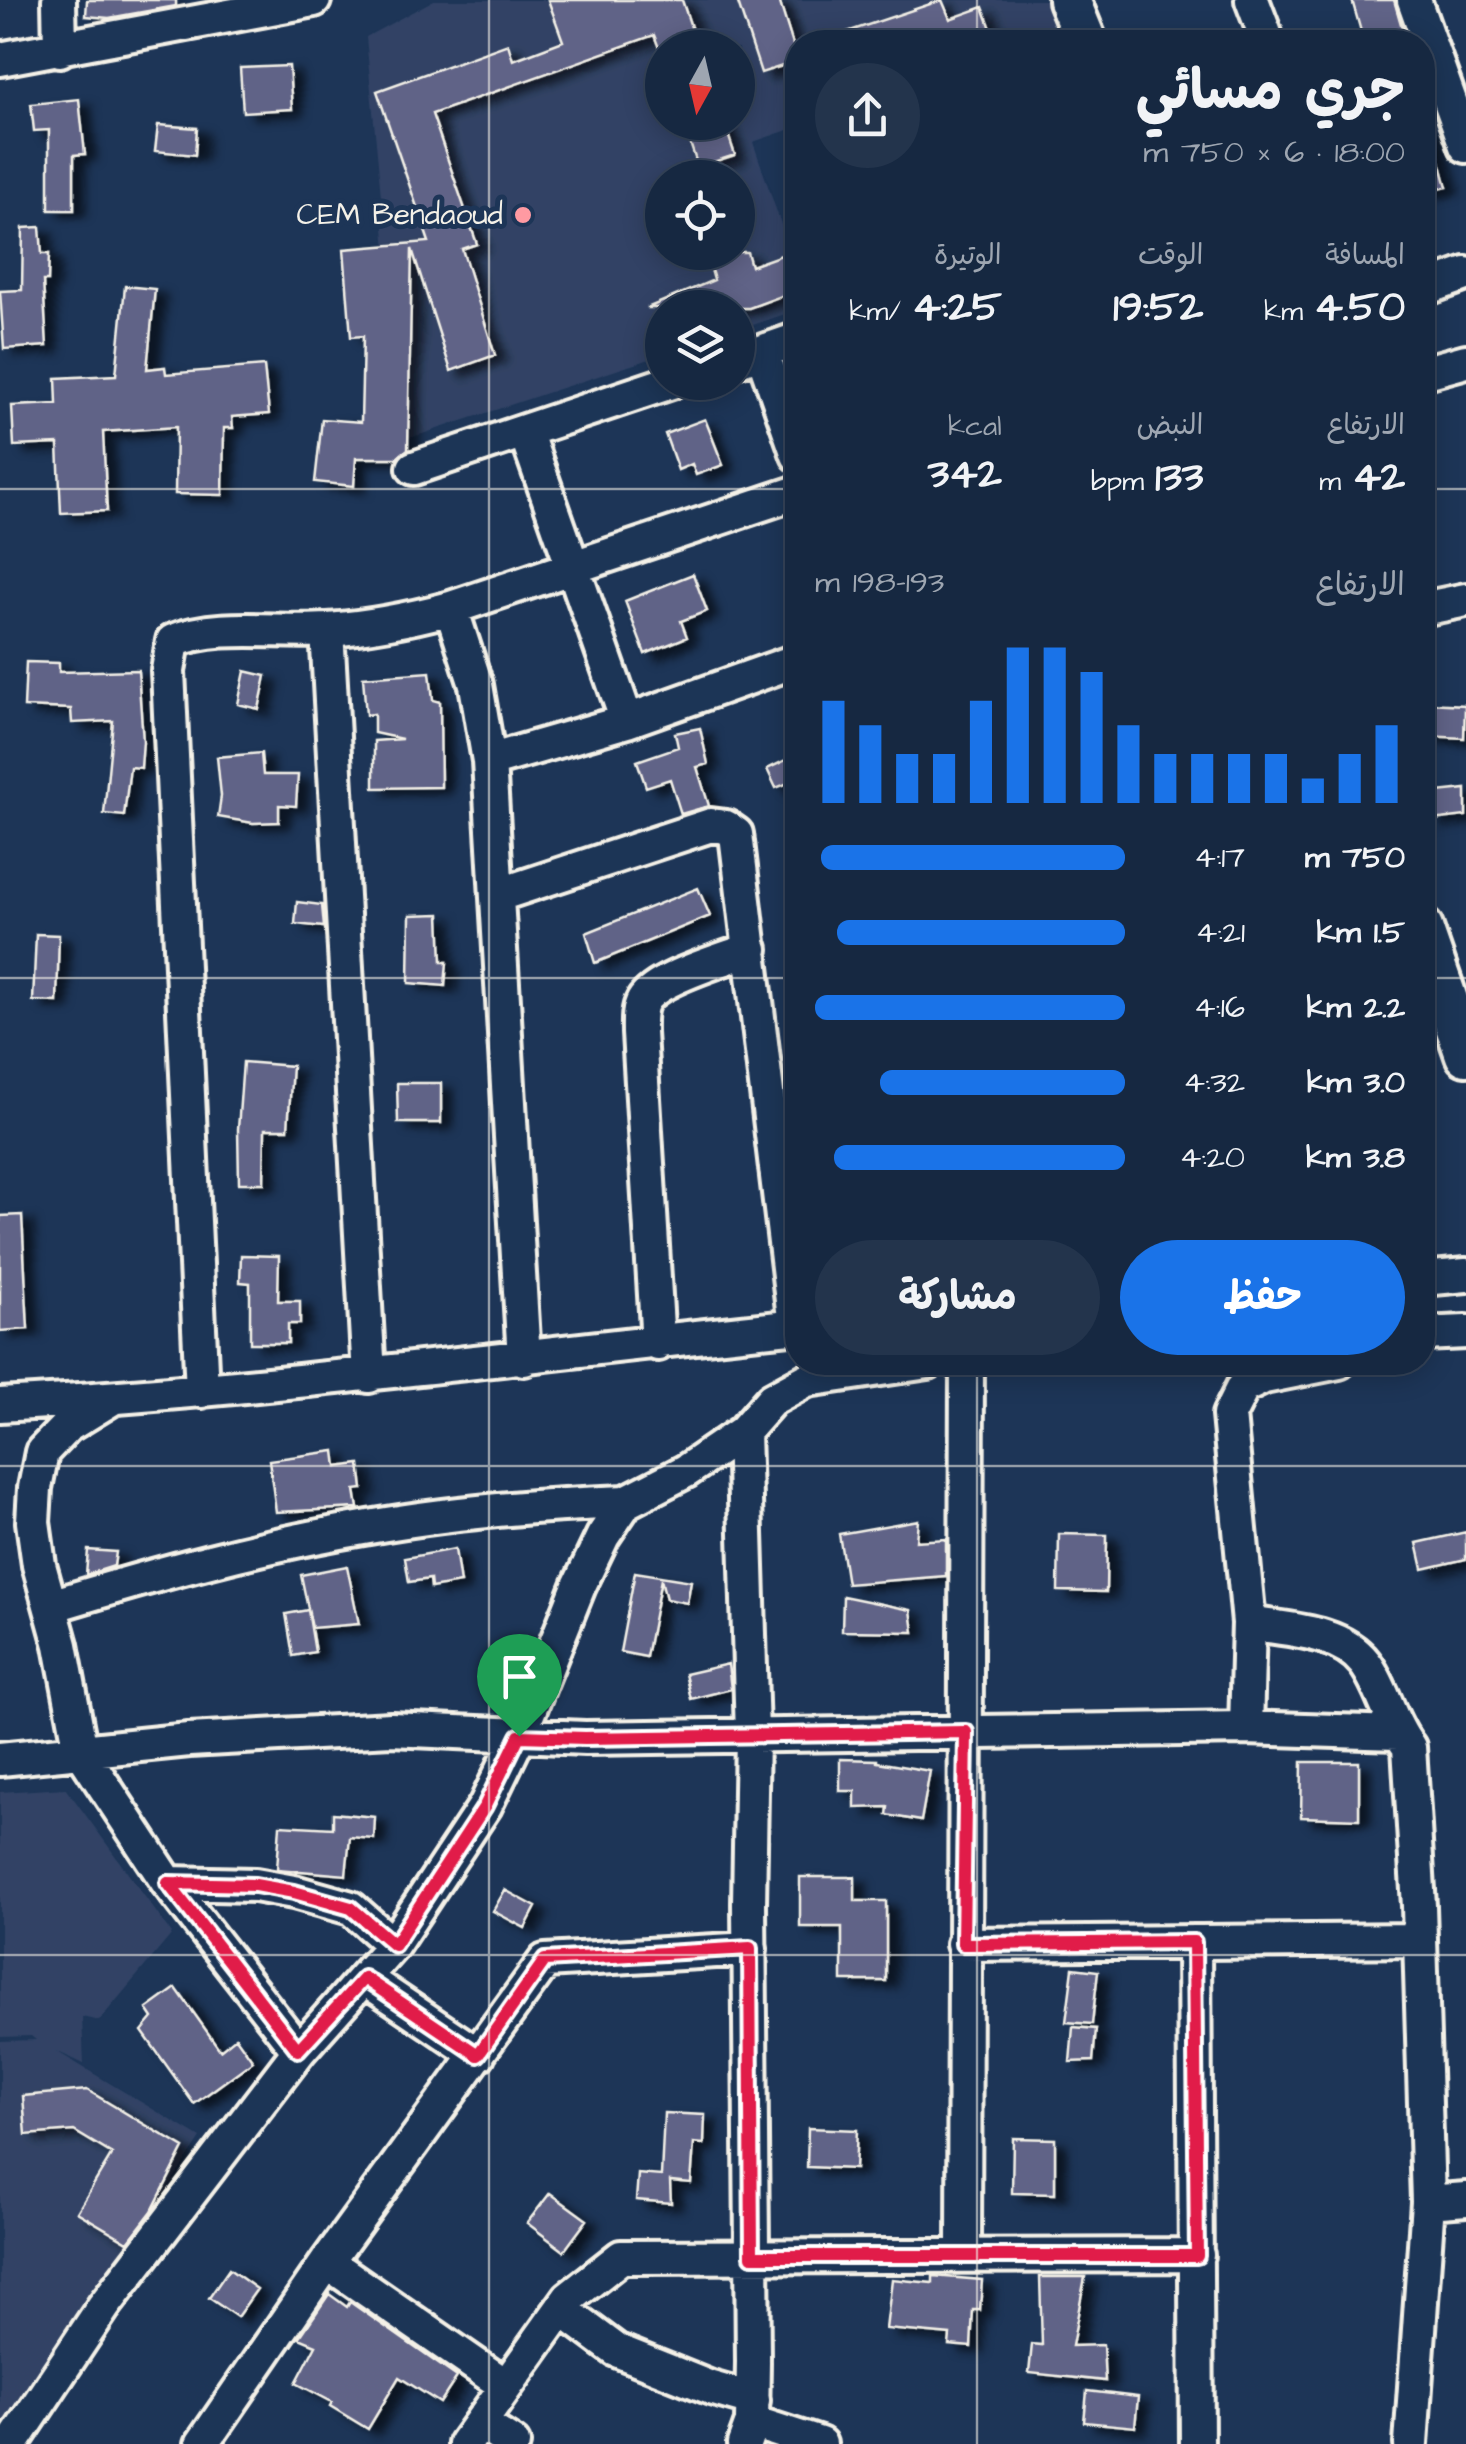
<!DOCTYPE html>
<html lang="ar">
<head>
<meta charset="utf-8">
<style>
	:root { --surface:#162841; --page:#23344c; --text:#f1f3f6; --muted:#9ea6b1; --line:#35445a; --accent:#1a73e8 }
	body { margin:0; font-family:"Architects Daughter","Playpen Sans Arabic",sans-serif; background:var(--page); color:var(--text); direction:rtl; height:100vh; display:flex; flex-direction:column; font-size:38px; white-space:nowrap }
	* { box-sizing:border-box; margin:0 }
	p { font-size:32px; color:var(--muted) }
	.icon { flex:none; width:55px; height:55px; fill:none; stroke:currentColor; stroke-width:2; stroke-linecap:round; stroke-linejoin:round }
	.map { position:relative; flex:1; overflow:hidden; direction:ltr }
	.sheet { position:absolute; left:785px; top:30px; width:650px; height:1345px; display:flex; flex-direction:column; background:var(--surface); border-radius:40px; box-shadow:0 5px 25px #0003,0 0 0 2px var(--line); direction:rtl }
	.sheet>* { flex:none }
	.needle { width:65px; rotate:188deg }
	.tools { position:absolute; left:645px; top:30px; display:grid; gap:20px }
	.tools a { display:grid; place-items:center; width:110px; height:110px; border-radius:50%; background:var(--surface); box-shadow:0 5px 25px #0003,0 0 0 2px var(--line); font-size:50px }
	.pin { position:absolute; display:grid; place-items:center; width:85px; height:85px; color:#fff; margin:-102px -42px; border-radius:50% 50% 50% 0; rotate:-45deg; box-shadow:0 0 10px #0007 }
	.pin .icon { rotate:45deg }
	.round { display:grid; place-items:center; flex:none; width:105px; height:105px; border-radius:52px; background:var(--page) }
	.headline { display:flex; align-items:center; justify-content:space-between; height:170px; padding:0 30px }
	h1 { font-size:55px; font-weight:700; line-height:75px }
	.figures { display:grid; grid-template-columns:repeat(3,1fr); gap:15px; height:170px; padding:10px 30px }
	.figures div { display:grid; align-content:center }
	.figures b { font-size:42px; font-weight:700 }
	.figures small { font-size:28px; font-weight:400 }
	.figures p { font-size:28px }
	.chart { height:280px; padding:20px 30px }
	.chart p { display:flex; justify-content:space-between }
	.chart svg { width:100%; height:180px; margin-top:10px; stroke:var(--accent); stroke-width:6 }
	.button { display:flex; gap:20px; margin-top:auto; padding:20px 30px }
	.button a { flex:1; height:115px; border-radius:60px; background:var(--accent); color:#fff; font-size:40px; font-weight:700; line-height:115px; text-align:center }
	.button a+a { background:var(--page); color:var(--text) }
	ul { padding:0 30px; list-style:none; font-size:32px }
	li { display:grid; grid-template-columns:160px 120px 1fr; align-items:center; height:75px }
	li i { height:25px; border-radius:12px; background:var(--accent) }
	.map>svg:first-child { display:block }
	.built { fill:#314365; fill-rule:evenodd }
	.building { fill:#616387; stroke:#f4f1e8; stroke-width:2.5; filter:url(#shadow) }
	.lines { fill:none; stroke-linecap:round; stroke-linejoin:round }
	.minor-casing { stroke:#f4f1e8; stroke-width:40 }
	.tertiary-casing { stroke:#f4f1e8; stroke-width:48 }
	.minor { stroke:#1d3557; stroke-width:32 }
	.tertiary { stroke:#1d3557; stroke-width:40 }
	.route-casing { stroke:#fff; stroke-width:20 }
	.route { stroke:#e11d48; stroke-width:12 }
	.grid { fill:none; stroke:#f4f1e8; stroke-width:2.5; stroke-opacity:0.55 }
	.poi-dot { fill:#ff9aa2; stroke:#1d3557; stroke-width:4 }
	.labels { text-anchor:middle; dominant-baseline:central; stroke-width:10; stroke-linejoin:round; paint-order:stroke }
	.poi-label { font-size:30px; fill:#f4f1e8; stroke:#1d3557; text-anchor:end }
</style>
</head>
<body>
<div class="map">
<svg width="1466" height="2444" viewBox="0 0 1466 2444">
	<defs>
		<filter id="shadow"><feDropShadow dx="11" dy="6" stdDeviation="5" flood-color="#0009"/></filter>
	</defs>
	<rect width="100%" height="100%" fill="#1d3557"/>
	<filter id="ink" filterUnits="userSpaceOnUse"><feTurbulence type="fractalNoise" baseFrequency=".01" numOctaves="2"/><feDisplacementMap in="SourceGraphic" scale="20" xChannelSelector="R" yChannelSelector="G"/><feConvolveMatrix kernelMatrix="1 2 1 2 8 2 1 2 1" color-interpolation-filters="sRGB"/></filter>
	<g filter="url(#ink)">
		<path class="built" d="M434,0H1051L1065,36L1046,42H798L797,127L753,142L797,271V310L738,330V308H662V355L404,440L366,37ZM662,48H738V122H662ZM662,178H738V252H662Z
			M66,1788L172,1934L99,2021L82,2017L84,2064L56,2051L201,2138L0,2441V2041L36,2040L31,2036L0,2037V1792Z"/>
		<path class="building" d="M87,0H176V6L109,18L86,16Z
			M548,0H682L698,48H659L654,35L432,114L477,244L462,249L495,355L451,371L412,249L408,449L397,458H356L354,486L315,482L322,419L361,422L363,336L351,337L344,249L429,242L377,91L508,44L513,60L563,41Z
			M737,0H779L798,61L761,73Z
			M942,0L950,19L983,7L996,42H830L829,38Z
			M1352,0H1394L1406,42H1364Z
			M289,66L292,109L243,112L240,68Z
			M79,99L85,154L74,155V210H49V130L34,131L31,104Z
			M683,122H724L735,155L698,167Z
			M1430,124L1447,187L1422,193V125Z
			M158,125L197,128L195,155L155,151Z
			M40,227L42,254H49L48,281H43L47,346L4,349L0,291L22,290L23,228Z
			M798,249V290L749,308H647L714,280L706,252H747L751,266Z
			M125,286L155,289L147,369L165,367L166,374L264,366L269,414L232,417L233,428H224L223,495L175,494L176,427L103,432L107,511L61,513L58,444L14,446L12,406L57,404L56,378L116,375Z
			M705,419L723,465L696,475L692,464L678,470L665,434Z
			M693,574L707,611L681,621L687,637L645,654L625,601Z
			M26,662L59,663V672L138,670L143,741L141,768L130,767L124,816L104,814L113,721L72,723L71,709L24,707Z
			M245,671L266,676L259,709L238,704Z
			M430,672L433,700L440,702L441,787L374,788V741L402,739L374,733V714L366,715L363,677Z
			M1427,703L1465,705L1464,738L1425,736Z
			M700,728L708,764L697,767L709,806L681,814L670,779L646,787L637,761L678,747L675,733Z
			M261,753L263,775H298L296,806L279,805V822L253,823L218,817L221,796L217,757Z
			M790,758L798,779L776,788L767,769Z
			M1466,789V816L1432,820L1428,793Z
			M698,888L710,916L595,963L586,933Z
			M297,902L322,905L324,927L295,924Z
			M440,914L442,962H447L445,986L409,983L410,915Z
			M36,934L59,935L57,1002L33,1001Z
			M243,1062L292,1066L288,1129H265L264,1183H239L238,1129Z
			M397,1083H441V1123H398Z
			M22,1215L28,1329L0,1331V1216Z
			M241,1255L279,1256L278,1301H300V1324H288V1343H250V1283L240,1282Z
			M335,1451L337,1467L360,1464L363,1489L355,1490L358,1508L276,1512L269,1460Z
			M918,1520L916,1541L946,1539V1576L847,1584L839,1534Z
			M1466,1532V1559L1423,1569L1417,1543Z
			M1059,1534L1107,1535L1106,1592L1058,1591Z
			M455,1549L460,1583L431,1588L430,1579L409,1582L405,1558Z
			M88,1550L116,1552L114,1566L86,1575Z
			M347,1566L359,1624L312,1628L301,1575Z
			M635,1572L691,1581L687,1603L666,1599L661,1579L646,1657L620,1652Z
			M843,1596L911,1610L914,1632L842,1631Z
			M308,1610L315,1652L293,1656L286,1614Z
			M728,1664L731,1689L691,1699L685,1674Z
			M840,1759L877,1760V1762L930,1771L921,1821L887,1815L888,1807L855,1808V1791H840Z
			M1302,1762H1359V1819L1301,1817Z
			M333,1813L375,1817L374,1839L350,1837L346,1875L277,1869L280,1825L333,1828Z
			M800,1877H855V1901H886V1981H842V1927H800Z
			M505,1890L536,1907L525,1928L493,1911Z
			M1073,1968L1098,1971L1092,2024L1066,2022Z
			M176,1988L220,2050L236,2037L253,2061L194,2104L142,2031L153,2018L147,2009Z
			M1073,2027L1096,2029L1093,2061L1070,2062Z
			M87,2090L184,2148L152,2211L128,2242L77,2212L112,2154L74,2131L26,2135L23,2096Z
			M664,2113L705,2115L704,2144L694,2143L691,2183L670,2181L671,2203L636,2200L638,2174L661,2176Z
			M808,2128L857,2130L855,2169L807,2167Z
			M1013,2138L1055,2139V2194L1012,2193Z
			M550,2193L587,2220L564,2251L527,2223Z
			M229,2269L257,2289L237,2317L209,2298Z
			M933,2276L982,2280L980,2310H973L971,2347L949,2345L950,2335L886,2329L892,2279L933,2283Z
			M1040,2277H1085L1072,2346L1103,2345L1105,2381L1029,2373L1032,2344L1042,2345Z
			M329,2294L347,2307L350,2302L457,2377L440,2403L399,2377L368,2429L330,2406L332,2402L296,2383L316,2345L299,2338Z
			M1087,2391L1138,2397L1135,2427L1084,2422Z"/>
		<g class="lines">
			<g class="minor-casing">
				<path id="minor" d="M59,0L60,50
					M1252,0L1268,42
					M1414,0L1466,146
					M0,59L314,0
					M1422,290L1466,274
					M762,352L798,455
					M738,360L798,339
					M1422,373L1466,361
					M525,431L627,721
					M414,468L671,382
					M451,608L476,685L489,761L524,1359
					M1422,609L1466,600
					M327,630L369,1376
					M489,761L627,721L798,660
					M498,895L711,825L726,827L736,834L795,1326
					M1422,1279L1466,1275
					M1422,1334L1466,1332
					M658,1344L639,1033C639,1023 638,1010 643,1001C656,978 726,959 751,949
					M202,1391L168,671L173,641C220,622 278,634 328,630C370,627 410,619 451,608L798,492
					M111,1399L67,1426L42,1452L35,1488L33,1522L39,1565L61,1645L81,1751L189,1740L391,1729L585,1738L1246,1728L1398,1733
					M0,1405C267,1390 532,1354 798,1326
					M743,1432L752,1735L749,1904L753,2362L752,2422L744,2444
					M51,1606C156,1574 261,1545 369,1527C453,1512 541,1505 626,1502
					M1249,1623C1286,1630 1340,1630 1365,1663C1383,1687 1389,1721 1409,1747L1419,1906L1428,2202L1411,2444
					M1246,1728L1249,1623L1229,1415L1243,1387L1264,1377L1339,1362
					M0,1759L81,1751L168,1883L299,2051L104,2306L12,2444
					M168,1883L255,1885L294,1892L351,1908L393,1945
					M1194,1942L1197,2444
					M963,1944L1420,1940
					M364,1978L478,2055
					M299,2051L393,1945L485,1806L519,1736L579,1586L603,1536L626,1502L686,1471L743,1432L772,1399L807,1380L928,1362
					M1428,2202L1466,2199
					M964,2255L967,1362
					M327,2262L506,2386
					M561,2309L616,2350L711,2388L753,2400
					M752,2422L820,2444
					M480,2423L513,2444
					M202,2444L327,2262L545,1961L750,1949
					M465,2444L569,2298L621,2257L1197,2255"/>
			</g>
			<g class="tertiary-casing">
				<path id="tertiary" d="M1069,0L1086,42
					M1422,928L1466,1055"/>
			</g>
			<use href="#minor" class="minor"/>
			<use href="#tertiary" class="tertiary"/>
		</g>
	</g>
	<g class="lines" filter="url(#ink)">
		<g class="route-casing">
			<path id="route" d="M966,1732L963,1944L1194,1942L1197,2256H752L750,1948L545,1960L478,2055L364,1978L298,2050L168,1883L255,1885L294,1892L351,1908L394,1945L485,1806L519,1736L585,1738Z"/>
		</g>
		<use href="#route" class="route"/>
	</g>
	<path class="grid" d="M489,0V2444M977,0V42M0,489H798M1422,489H1466M0,978H798M1422,978H1466M977,1362V2444M0,1466H1466M0,1955H1466"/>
	<circle class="poi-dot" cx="523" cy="215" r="10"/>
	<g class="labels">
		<g class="poi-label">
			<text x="503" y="215">CEM Bendaoud</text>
		</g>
	</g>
</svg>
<div class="tools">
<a><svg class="needle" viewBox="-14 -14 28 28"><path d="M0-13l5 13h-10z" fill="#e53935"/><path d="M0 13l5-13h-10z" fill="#9ea6b1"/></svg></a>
<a><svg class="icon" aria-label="locate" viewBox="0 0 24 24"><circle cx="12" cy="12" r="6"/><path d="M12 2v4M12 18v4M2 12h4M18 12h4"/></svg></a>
<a><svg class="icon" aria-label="layers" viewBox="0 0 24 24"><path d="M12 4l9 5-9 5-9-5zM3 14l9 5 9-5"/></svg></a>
</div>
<div class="pin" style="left:519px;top:1736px;background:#1e9e55"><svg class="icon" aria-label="arrive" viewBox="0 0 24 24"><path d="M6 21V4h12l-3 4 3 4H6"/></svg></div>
<section class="sheet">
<div class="headline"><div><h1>جري مسائي</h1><p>18:00 · 6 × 750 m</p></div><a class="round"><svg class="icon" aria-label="share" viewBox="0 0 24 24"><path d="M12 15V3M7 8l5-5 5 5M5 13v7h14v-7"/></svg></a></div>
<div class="figures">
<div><p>المسافة</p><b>4.50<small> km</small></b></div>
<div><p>الوقت</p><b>19:52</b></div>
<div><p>الوتيرة</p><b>4:25<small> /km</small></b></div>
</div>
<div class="figures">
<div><p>الارتفاع</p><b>42<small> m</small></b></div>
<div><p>النبض</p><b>133<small> bpm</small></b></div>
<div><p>kcal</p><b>342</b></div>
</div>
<div class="chart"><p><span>الارتفاع</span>193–198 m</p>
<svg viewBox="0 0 160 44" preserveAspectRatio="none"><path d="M5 44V19M15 44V25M25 44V32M35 44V32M45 44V19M55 44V6M65 44V6M75 44V12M85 44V25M95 44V32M105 44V32M115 44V32M125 44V32M135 44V38M145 44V32M155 44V25"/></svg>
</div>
<ul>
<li><b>750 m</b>4:17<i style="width:98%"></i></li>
<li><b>1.5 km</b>4:21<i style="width:93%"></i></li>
<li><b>2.2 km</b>4:16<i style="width:100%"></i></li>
<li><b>3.0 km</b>4:32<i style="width:79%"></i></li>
<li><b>3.8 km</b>4:20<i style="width:94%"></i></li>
</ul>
<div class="button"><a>حفظ</a><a>مشاركة</a></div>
</section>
</div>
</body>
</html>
